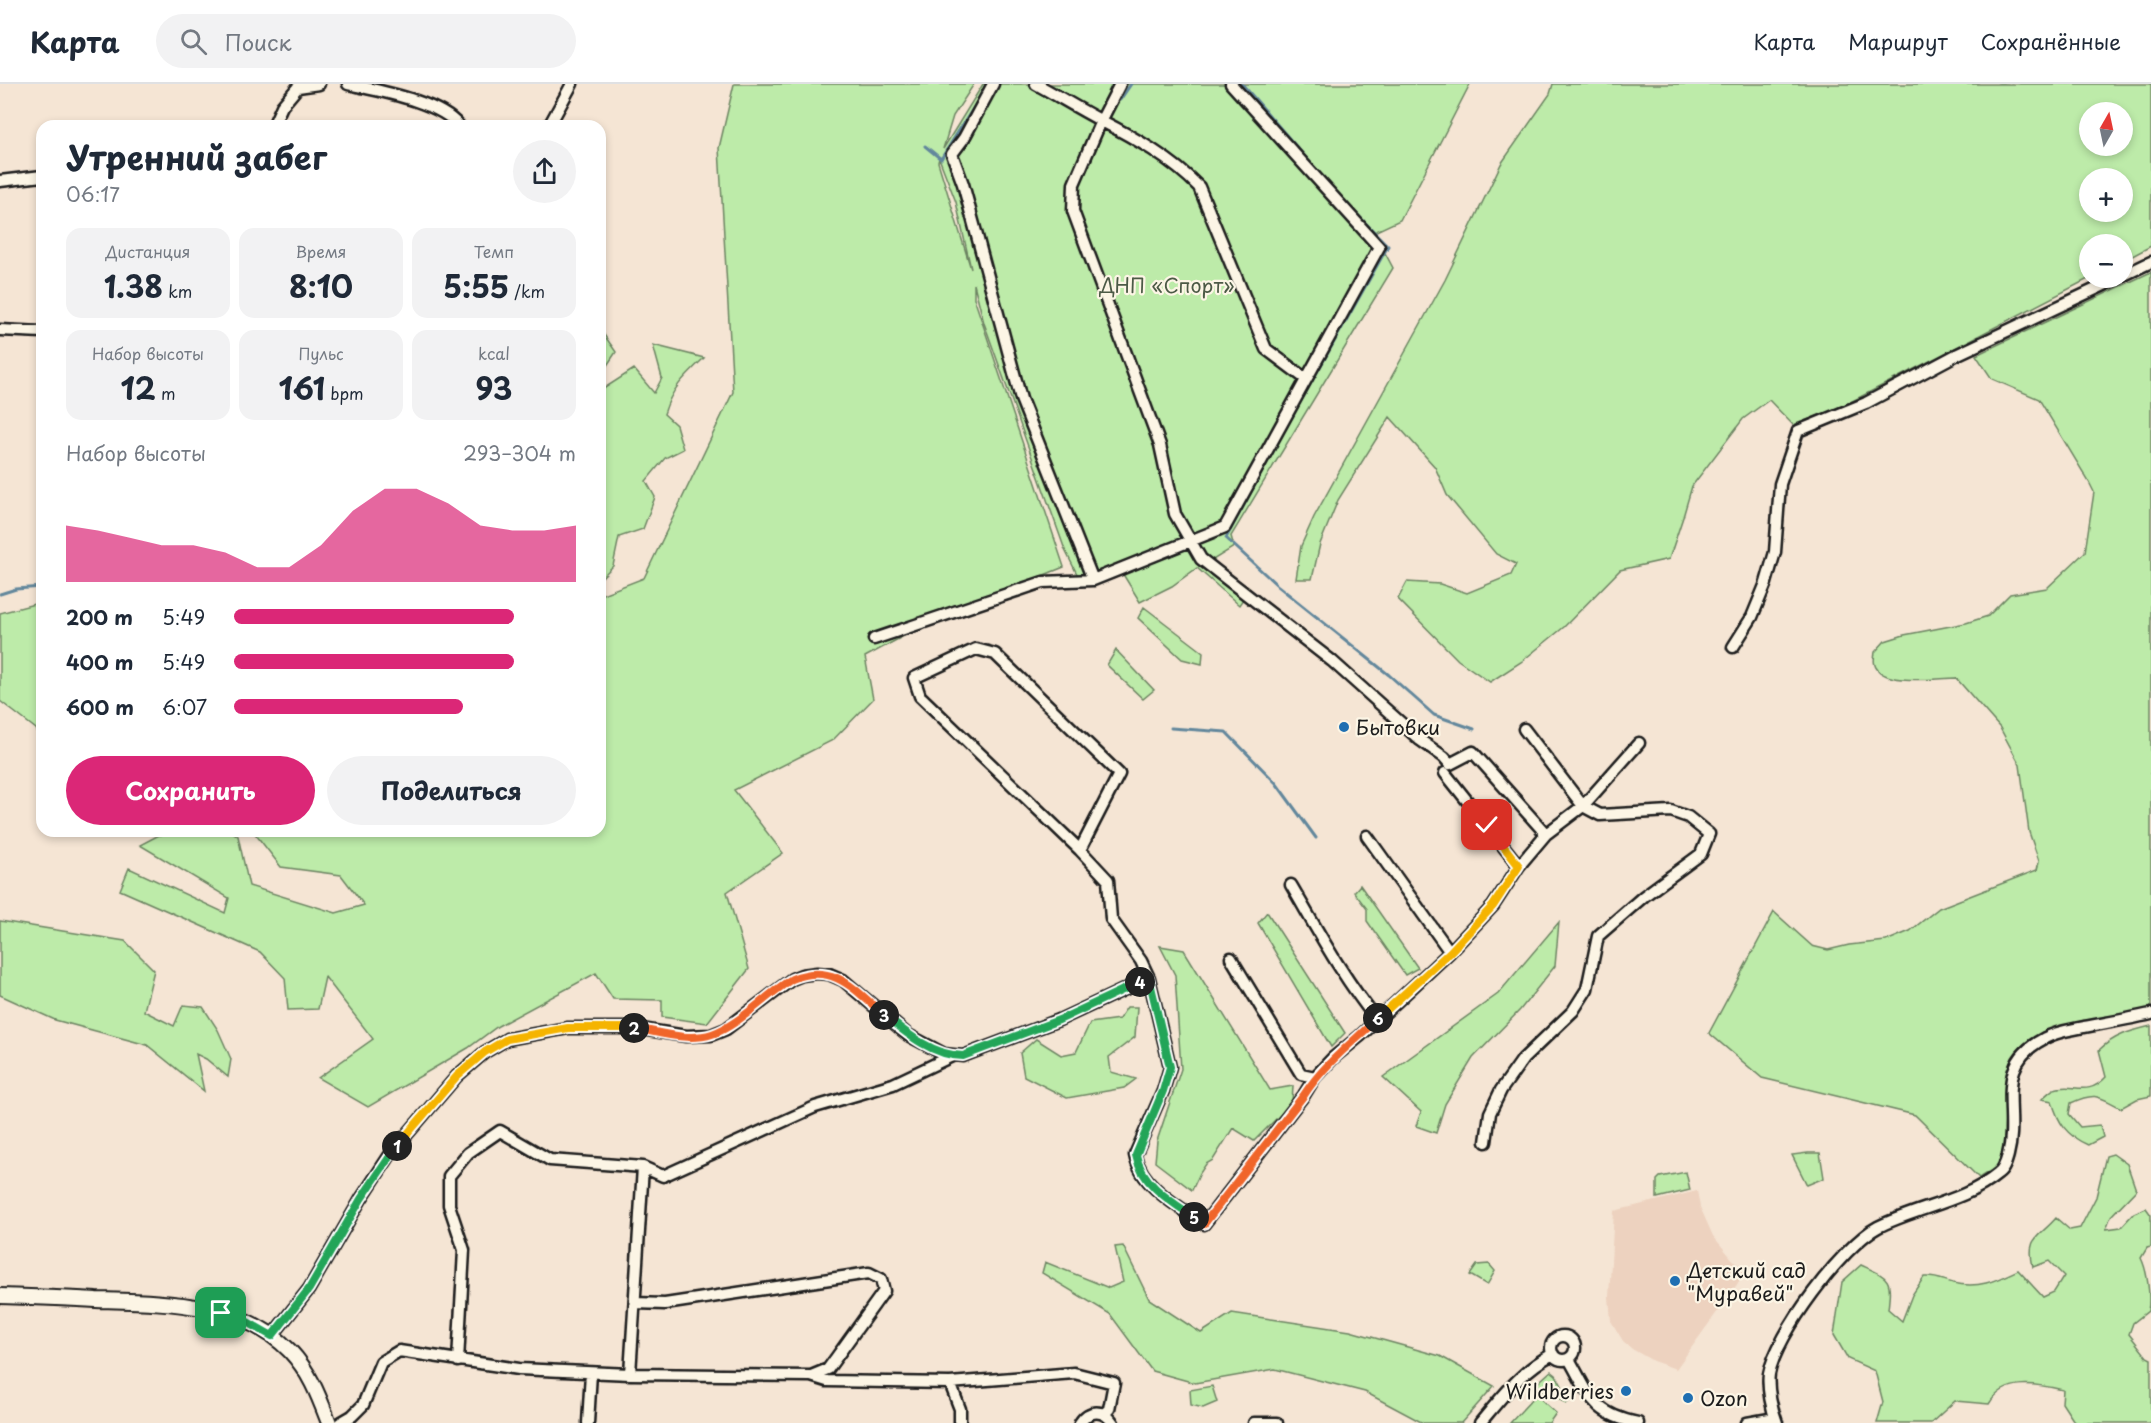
<!DOCTYPE html>
<html lang="ru">
<head>
<meta charset="utf-8">
<style>
	:root { --surface:#fff; --page:#f2f2f3; --text:#1f2937; --muted:#747a83; --line:#e0e1e3; --accent:#db2777 }
	body { margin:0; font-family:"Playpen Sans",sans-serif; background:var(--page); color:var(--text); height:100vh; display:flex; flex-direction:column; font-size:22px; white-space:nowrap }
	* { box-sizing:border-box; margin:0 }
	p { font-size:20px; color:var(--muted) }
	.icon { flex:none; width:33px; height:33px; fill:none; stroke:currentColor; stroke-width:2; stroke-linecap:round; stroke-linejoin:round }
	.map { position:relative; flex:1; overflow:hidden }
	.drawer { position:absolute; left:36px; top:36px; width:570px; height:717px; display:flex; flex-direction:column; background:var(--surface); border-radius:18px; box-shadow:0 3px 9px #0003 }
	.drawer>* { flex:none }
	.needle { width:39px; rotate:9deg }
	.tools { position:absolute; left:2079px; top:18px; display:grid; gap:12px }
	.tools a { display:grid; place-items:center; width:54px; height:54px; border-radius:50%; background:var(--surface); box-shadow:0 3px 9px #0003; font-size:30px }
	.pin { position:absolute; display:grid; place-items:center; width:51px; height:51px; color:#fff; margin:-26px; border-radius:12px; box-shadow:0 3px 9px #0006 }
	.km { position:absolute; width:30px; height:30px; margin:-15px; border-radius:50%; background:#222; color:#fff; font-size:16px; line-height:30px; text-align:center }
	.round { display:grid; place-items:center; flex:none; width:63px; height:63px; border-radius:32px; background:var(--page) }
	.overview { display:flex; align-items:center; justify-content:space-between; height:102px; padding:0 30px }
	h1 { font-size:33px; font-weight:700; line-height:45px }
	.metrics { display:grid; grid-template-columns:repeat(3,1fr); gap:9px; height:102px; padding:6px 30px }
	.metrics div { display:grid; align-content:center; border-radius:15px; background:var(--page); text-align:center }
	.metrics b { font-size:30px; font-weight:700 }
	.metrics small { font-size:16px; font-weight:400 }
	.metrics p { font-size:16px }
	.chart { height:168px; padding:12px 30px }
	.chart p { display:flex; justify-content:space-between }
	.chart svg { width:100%; height:108px; margin-top:6px; fill:var(--accent); opacity:.7 }
	.cta { display:flex; gap:12px; margin-top:auto; padding:12px 30px }
	.cta a { flex:1; height:69px; border-radius:36px; background:var(--accent); color:#fff; font-size:24px; font-weight:700; line-height:69px; text-align:center }
	.cta a+a { background:var(--page); color:var(--text) }
	ul { padding:0 30px; list-style:none; font-size:20px }
	li { display:grid; grid-template-columns:96px 72px 1fr; align-items:center; height:45px }
	li i { height:15px; border-radius:8px; background:var(--accent) }
	header { display:flex; align-items:center; gap:36px; box-sizing:border-box; height:84px; padding:0 30px; background:var(--surface); border-bottom:2px solid var(--line) }
	header strong { font-size:28px }
	nav { display:flex; gap:33px; margin-inline-start:auto; font-size:21px }
	.search { width:420px; height:54px; background:var(--page); display:flex; align-items:center; gap:15px; box-sizing:border-box; padding:0 21px; border-radius:33px; color:var(--muted); font-size:22px }
	.map>svg:first-child { display:block }
	.built { fill:#edd2bf }
	.green { fill:#bdeba9; stroke:#6c8462; stroke-width:1.5; fill-rule:evenodd }
	.lines { fill:none; stroke-linecap:round; stroke-linejoin:round }
	.stream { stroke:#62879c; stroke-width:3 }
	.minor-casing { stroke:#1c1c1c; stroke-width:15 }
	.tertiary-casing { stroke:#1c1c1c; stroke-width:18 }
	.minor { stroke:#fcf5e5; stroke-width:10 }
	.tertiary { stroke:#fcf5e5; stroke-width:14 }
	.split-1-casing { stroke:#fff; stroke-width:12 }
	.split-2-casing { stroke:#fff; stroke-width:12 }
	.split-3-casing { stroke:#fff; stroke-width:12 }
	.split-4-casing { stroke:#fff; stroke-width:12 }
	.split-5-casing { stroke:#fff; stroke-width:12 }
	.split-6-casing { stroke:#fff; stroke-width:12 }
	.split-7-casing { stroke:#fff; stroke-width:12 }
	.split-1 { stroke:#22a559; stroke-width:8 }
	.split-2 { stroke:#f5b400; stroke-width:8 }
	.split-3 { stroke:#f0652b; stroke-width:8 }
	.split-4 { stroke:#22a559; stroke-width:8 }
	.split-5 { stroke:#22a559; stroke-width:8 }
	.split-6 { stroke:#f0652b; stroke-width:8 }
	.split-7 { stroke:#f5b400; stroke-width:8 }
	.poi-dot { fill:#1f6fb2; stroke:#fcf5e5; stroke-width:2 }
	.labels { text-anchor:middle; dominant-baseline:central; stroke-width:4.5; stroke-linejoin:round; paint-order:stroke }
	.park-label { font-size:20px; fill:#4c5a46; stroke:#fcf5e5 }
	.poi-label { font-size:20px; fill:#1c1c1c; stroke:#fcf5e5; text-anchor:start }
</style>
</head>
<body>
<header>
<strong>Карта</strong>
<div class="search"><svg class="icon" aria-label="search" viewBox="0 0 24 24"><circle cx="10" cy="10" r="6"/><path d="M15 15l6 6"/></svg>Поиск</div>
<nav><a>Карта</a><a>Маршрут</a><a>Сохранённые</a></nav>
</header>
<div class="map">
<svg width="2151" height="1339" viewBox="0 0 2151 1339">
	<rect width="100%" height="100%" fill="#f5e5d4"/>
	<filter id="ink" filterUnits="userSpaceOnUse"><feTurbulence type="fractalNoise" baseFrequency=".0167" numOctaves="2"/><feDisplacementMap in="SourceGraphic" scale="12" xChannelSelector="R" yChannelSelector="G"/><feConvolveMatrix kernelMatrix="1 2 1 2 8 2 1 2 1" color-interpolation-filters="sRGB"/></filter>
	<g filter="url(#ink)">
		<path class="built" d="M1697,1107L1700,1123L1713,1152L1734,1177L1746,1188L1676,1285L1653,1277L1632,1265L1623,1257L1611,1237L1609,1213L1614,1127Z"/>
		<path class="green" d="M734,0H974L953,32L943,65L983,0H1230L1356,129L1236,0H1470L1400,136L1374,148L1393,184L1231,452L1234,463L1211,477L1250,505L1239,521L1197,484L1172,502L1140,518L1121,487L1076,502L1071,493L1077,490L1065,466L984,239L974,200V214L1064,483L937,534L865,573L873,615L833,656L734,706L783,769L727,808L749,885L707,939L662,933V916L613,915L596,889L498,942L468,964L368,1023L318,994L373,955L325,893L318,925L288,926L285,894L260,868L120,806L129,784L225,829L229,814L140,761L159,751L188,750L194,747H231L238,752L249,802L336,829L364,821L341,791L281,783L253,747H600V511L644,494L733,308L719,64ZM939,74L956,118L971,185L938,78Z
			M1553,0H2151V162L2123,177L2122,160H2090V194L1837,325L1793,341L1769,316L1743,335L1692,402L1683,433L1669,475L1620,486L1564,543L1521,578L1490,598L1458,576L1398,515L1407,498L1440,500L1467,509L1511,491L1516,480L1496,470L1447,411L1435,383L1390,333L1338,416L1320,460L1312,495H1296L1301,462L1314,433L1445,196L1501,80L1550,10ZM2090,28H2122V62H2090ZM2090,94H2122V128H2090Z
			M2151,188V927C2116,935 2050,942 2022,962C1990,984 2020,1051 2001,1077C1997,1084 1986,1089 1979,1094L1915,1031L1762,994L1709,949L1774,828L1812,862L1828,866L1849,861L1886,857L1910,847L1939,824L2037,786L2039,777L2029,748L2020,681L2000,644L1956,594C1938,594 1890,601 1878,586C1873,581 1874,575 1875,568L1885,557L1904,551L1966,539L1988,532L2010,510L2047,504L2085,468L2094,408L2089,398L2039,315L1992,295L1976,271Z
			M602,248L616,268L600,292V252Z
			M653,261L704,274C684,293 672,304 664,330L676,341L683,365L665,374L646,397L655,413L643,445L619,453L613,482L600,495V307L634,285L654,309L662,294Z
			M42,518V655L36,645L0,617V529Z
			M1144,523L1203,568L1202,580L1182,575L1138,534Z
			M1116,566L1154,606L1143,615L1107,581Z
			M1360,801L1418,884L1405,891L1367,837V825L1354,808Z
			M1267,828L1345,949L1331,963L1258,839Z
			M0,837L125,857L154,886L144,927L174,942L183,921L203,923L218,946L231,975L228,993L206,975L196,970L204,1007L147,961L55,936L0,911Z
			M1559,838L1555,882L1520,926L1473,974L1445,1020L1436,1049L1416,1042L1421,1028L1383,993L1498,910Z
			M1160,862L1184,866L1270,1006L1293,1002L1292,1019L1254,1057L1233,1044L1213,1076L1206,1080L1200,1089L1192,1106L1155,1078L1157,1057L1181,985L1175,891Z
			M1127,923H1137L1135,953L1109,973L1111,988L1136,995L1124,1004L1067,1014L1024,992L1020,969L1036,955L1061,971L1076,968L1090,939L1119,935Z
			M2151,942V1012L2137,1015L2121,1024C2098,1012 2096,1008 2071,1019L2069,1030L2080,1043L2100,1041L2103,1053L2088,1061C2067,1052 2058,1039 2052,1017L2042,1015C2045,1012 2050,1007 2054,1005C2073,998 2087,1014 2106,993L2099,966C2115,951 2130,947 2151,942Z
			M1808,1069H1820L1824,1094L1807,1101L1792,1071Z
			M2113,1070L2127,1080L2136,1106L2111,1132L2106,1145L2121,1143L2134,1129L2146,1124L2151,1131V1163L2147,1164L2141,1174C2147,1186 2151,1212 2148,1227L2133,1239L2129,1250L2147,1273L2151,1275V1339H2075L2062,1319L2063,1306C2037,1300 2005,1293 1989,1320L1955,1317L1931,1339H1877L1883,1318L1875,1287L1848,1275L1834,1251L1842,1198L1861,1181C1889,1194 1892,1193 1888,1225L1902,1237L1912,1211L1924,1193C1936,1192 1942,1196 1953,1199C1979,1205 1995,1197 2018,1186L2043,1213L2054,1208L2064,1192L2049,1177L2033,1183C2026,1152 2039,1154 2056,1134L2070,1146L2080,1144L2096,1113L2106,1072Z
			M1686,1088L1690,1106L1657,1114V1096L1660,1093Z
			M1123,1162L1149,1215L1201,1249L1232,1229L1350,1247L1440,1272L1494,1302L1461,1339H1423L1365,1308L1275,1285L1195,1299L1152,1287L1110,1230L1042,1189L1045,1178L1109,1204L1123,1198L1115,1163Z
			M1489,1180L1495,1187L1487,1201L1470,1191L1477,1181Z
			M1551,1287L1556,1291L1570,1316L1566,1320L1547,1303L1539,1311L1532,1304Z
			M1212,1302L1217,1318L1203,1324L1191,1321L1190,1306Z
			M1536,1311L1556,1329L1549,1339H1510Z"/>
		<g class="lines">
			<path class="stream" d="M1242,0L1327,98
				M1120,16L1131,0
				M925,62L941,75L979,15
				M1280,354L1388,162L1346,119
				M1277,360L1226,454L1278,502L1389,591L1434,631L1474,645
				M0,510L16,505L42,503
				M1171,644L1226,648L1276,699L1316,754"/>
			<g class="minor-casing">
				<path id="minor" d="M348,0C379,7 439,17 459,42
					M993,0L964,54L952,70L963,100L1021,315L1093,496
					M1036,0C1058,12 1079,25 1100,36C1135,54 1172,75 1199,103L1266,265L1306,295
					M1120,0L1101,37L1074,100L1073,127L1160,361L1175,430L1201,475L1332,577L1420,656L1444,673L1450,680L1473,668L1546,750
					M273,42L282,22L298,3L319,0
					M549,42L572,0
					M0,97L42,92
					M2122,192L2151,178
					M0,246L42,248
					M874,555L1043,498L1093,496L1225,443L1379,163L1231,0
					M1733,563L1752,533L1766,499L1775,468L1780,400L1798,347L1866,319L1956,271L2119,194
					M1445,689L1519,782
					M1367,752L1450,868
					M1080,766L1119,690L995,570L976,565L914,594L920,612L1080,766L1108,796L1111,835L1141,877L1149,894
					M1291,801C1318,847 1343,894 1377,936
					M1231,874L1301,990L1315,993
					M1486,1058L1490,1029L1501,1006L1523,975L1573,927L1587,905L1598,852L1644,812L1701,770L1709,750L1688,733L1671,727L1600,731L1583,722L1524,645
					M635,1219L665,1220L869,1189L881,1195L884,1207L828,1285L811,1292
					M272,1252L309,1205L361,1115L392,1068L457,992L485,968L507,955L568,944H635L686,952L711,951L726,945L792,895L802,891L817,889L829,890L843,896L908,951L944,970L963,972L1059,936L1149,894L1170,983L1163,1007L1135,1071C1141,1103 1180,1123 1204,1140L1304,1011L1315,993L1333,974L1360,952L1450,868L1493,822L1519,782L1546,750L1583,722L1639,659
					M1551 1264a12 12 0 1 1 24 0a12 12 0 1 1-24 0Z
					M1569,1275C1590,1311 1592,1330 1638,1339
					M458,1277L464,1166L449,1121V1092L468,1069L500,1047L550,1076L643,1083L663,1092L815,1023L893,1000L952,972
					M630,1290L643,1083
					M950,1299L1074,1289L1114,1299L1109,1325L1104,1330
					M340,1339L352,1332L363,1321L381,1278L399,1267L519,1285L630,1290L811,1292L827,1297L950,1299L960,1325V1339
					M588,1339L591,1289
					M1080,1339C1089,1325 1104,1325 1113,1339
					M1254,1339H1277
					M1480,1339C1502,1313 1522,1286 1553,1270
					M1747,1339L1775,1334
					M1777,1339C1772,1326 1767,1304 1769,1290C1776,1251 1842,1162 1878,1143C1915,1124 1966,1117 1998,1090C2004,1086 2006,1078 2008,1071C2020,1026 1991,981 2045,954C2057,947 2071,946 2084,943C2106,939 2129,935 2151,930"/>
			</g>
			<g class="tertiary-casing">
				<path id="tertiary" d="M0,1212C32,1213 64,1214 96,1216C161,1218 242,1217 290,1267C310,1288 319,1313 329,1339"/>
			</g>
			<use href="#minor" class="minor"/>
			<use href="#tertiary" class="tertiary"/>
		</g>
	</g>
	<g class="lines" filter="url(#ink)">
		<g class="split-1-casing">
			<path id="split-1" d="M221,1229L244,1236L272,1252L309,1205L361,1115L397,1062"/>
		</g>
		<g class="split-2-casing">
			<path id="split-2" d="M397,1062L457,992L485,968L507,955L568,944H634"/>
		</g>
		<g class="split-3-casing">
			<path id="split-3" d="M634,944C659,948 688,958 712,950C738,942 767,910 792,895C834,878 854,905 884,931"/>
		</g>
		<g class="split-4-casing">
			<path id="split-4" d="M884,931C906,949 933,972 963,972L1059,936L1140,898"/>
		</g>
		<g class="split-5-casing">
			<path id="split-5" d="M1140,898L1149,894L1170,983L1163,1007L1136,1071C1141,1100 1172,1118 1194,1133"/>
		</g>
		<g class="split-6-casing">
			<path id="split-6" d="M1194,1133L1204,1140L1304,1011C1324,980 1352,959 1378,934"/>
		</g>
		<g class="split-7-casing">
			<path id="split-7" d="M1378,934L1450,868L1480,836L1493,822L1519,782L1487,741"/>
		</g>
		<use href="#split-1" class="split-1"/>
		<use href="#split-2" class="split-2"/>
		<use href="#split-3" class="split-3"/>
		<use href="#split-4" class="split-4"/>
		<use href="#split-5" class="split-5"/>
		<use href="#split-6" class="split-6"/>
		<use href="#split-7" class="split-7"/>
	</g>
	<g class="poi-dot">
		<circle cx="1344" cy="643" r="6"/>
		<circle cx="1675" cy="1197" r="6"/>
		<circle cx="1626" cy="1307" r="6"/>
		<circle cx="1688" cy="1314" r="6"/>
	</g>
	<g class="labels">
		<g class="park-label">
			<text x="1167" y="201">ДНП «Спорт»</text>
		</g>
		<g class="poi-label">
			<text x="1356" y="643">Бытовки</text>
			<text x="1687" y="1186">Детский сад<tspan x="1687" dy="23">"Муравей"</tspan></text>
			<text x="1614" y="1307" text-anchor="end">Wildberries</text>
			<text x="1700" y="1314">Ozon</text>
		</g>
	</g>
</svg>
<div class="tools">
<a><svg class="needle" viewBox="-14 -14 28 28"><path d="M0-13l5 13h-10z" fill="#e53935"/><path d="M0 13l5-13h-10z" fill="#747a83"/></svg></a>
<a>+</a>
<a>−</a>
</div>
<div class="pin" style="left:221px;top:1229px;background:#1e9e55"><svg class="icon" aria-label="arrive" viewBox="0 0 24 24"><path d="M6 21V4h12l-3 4 3 4H6"/></svg></div>
<div class="pin" style="left:1487px;top:741px;background:#d93025"><svg class="icon" aria-label="check" viewBox="0 0 24 24"><path d="M5 12l5 5 9-10"/></svg></div>
<b class="km" style="left:397px;top:1062px">1</b>
<b class="km" style="left:634px;top:944px">2</b>
<b class="km" style="left:884px;top:931px">3</b>
<b class="km" style="left:1140px;top:898px">4</b>
<b class="km" style="left:1194px;top:1133px">5</b>
<b class="km" style="left:1378px;top:934px">6</b>
<section class="drawer">
<div class="overview"><div><h1>Утренний забег</h1><p>06:17</p></div><a class="round"><svg class="icon" aria-label="share" viewBox="0 0 24 24"><path d="M12 15V3M7 8l5-5 5 5M5 13v7h14v-7"/></svg></a></div>
<div class="metrics">
<div><p>Дистанция</p><b>1.38<small> km</small></b></div>
<div><p>Время</p><b>8:10</b></div>
<div><p>Темп</p><b>5:55<small> /km</small></b></div>
</div>
<div class="metrics">
<div><p>Набор высоты</p><b>12<small> m</small></b></div>
<div><p>Пульс</p><b>161<small> bpm</small></b></div>
<div><p>kcal</p><b>93</b></div>
</div>
<div class="chart"><p><span>Набор высоты</span>293–304 m</p>
<svg viewBox="0 0 160 44" preserveAspectRatio="none"><path d="M0 44V21L10 23L20 26L30 29L40 29L50 32L60 38L70 38L80 29L90 15L100 6L110 6L120 12L130 21L140 23L150 23L160 21V44z"/></svg>
</div>
<ul>
<li><b>200 m</b>5:49<i style="width:82%"></i></li>
<li><b>400 m</b>5:49<i style="width:82%"></i></li>
<li><b>600 m</b>6:07<i style="width:67%"></i></li>
</ul>
<div class="cta"><a>Сохранить</a><a>Поделиться</a></div>
</section>
</div>
</body>
</html>
